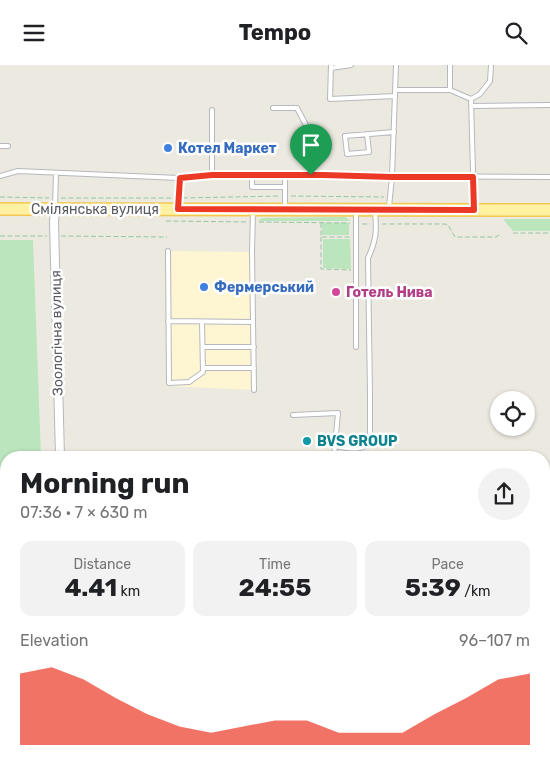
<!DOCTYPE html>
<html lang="en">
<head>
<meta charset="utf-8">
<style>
	:root { --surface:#fff; --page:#f2f2f2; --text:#202124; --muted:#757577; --accent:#ec3926 }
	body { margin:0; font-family:Rubik,sans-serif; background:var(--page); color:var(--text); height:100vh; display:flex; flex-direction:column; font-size:19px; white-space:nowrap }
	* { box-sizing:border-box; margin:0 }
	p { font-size:16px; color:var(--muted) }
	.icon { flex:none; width:28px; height:28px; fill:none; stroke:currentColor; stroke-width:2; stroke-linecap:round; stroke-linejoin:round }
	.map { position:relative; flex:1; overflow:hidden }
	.details { position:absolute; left:0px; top:386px; width:550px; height:321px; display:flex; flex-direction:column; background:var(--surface); border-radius:20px 20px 0 0; box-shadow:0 1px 4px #0004 }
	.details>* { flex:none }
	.tools { position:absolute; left:490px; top:326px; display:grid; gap:10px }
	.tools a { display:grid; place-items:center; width:45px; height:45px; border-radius:50%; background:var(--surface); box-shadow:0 1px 4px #0004; font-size:25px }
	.pin { position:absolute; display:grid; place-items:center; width:42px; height:42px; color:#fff; margin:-51px -21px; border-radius:50% 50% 50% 0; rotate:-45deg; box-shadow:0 0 5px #0007 }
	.pin .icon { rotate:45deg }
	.round { display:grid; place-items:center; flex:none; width:52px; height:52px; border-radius:26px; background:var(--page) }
	.headline { display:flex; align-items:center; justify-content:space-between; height:85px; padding:0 20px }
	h1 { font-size:28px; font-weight:700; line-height:38px }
	.figures { display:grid; grid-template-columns:repeat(3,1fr); gap:8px; height:85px; padding:5px 20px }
	.figures div { display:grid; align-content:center; border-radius:12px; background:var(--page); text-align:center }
	.figures b { font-size:25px; font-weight:700 }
	.figures small { font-size:14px; font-weight:400 }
	.figures p { font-size:14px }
	.chart { height:140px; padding:10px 20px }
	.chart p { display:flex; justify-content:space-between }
	.chart svg { width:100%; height:90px; margin-top:5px; fill:var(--accent); opacity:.7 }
	header { display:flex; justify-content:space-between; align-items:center; height:65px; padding:0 20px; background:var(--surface); font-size:22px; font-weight:700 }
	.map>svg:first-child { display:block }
	.commercial { fill:#fef5d3 }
	.green { fill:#bbe5bc }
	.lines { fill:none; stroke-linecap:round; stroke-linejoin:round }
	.lane-casing { stroke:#b6b8bd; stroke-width:6 }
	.street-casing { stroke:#b6b8bd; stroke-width:10 }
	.primary-casing { stroke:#f3c852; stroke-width:14 }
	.path { stroke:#94c6a3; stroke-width:1; stroke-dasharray:5 2.5; stroke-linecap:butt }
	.lane { stroke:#fff; stroke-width:4 }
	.street { stroke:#fff; stroke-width:8 }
	.primary { stroke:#fff1a2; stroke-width:11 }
	.route-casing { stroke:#fff; stroke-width:10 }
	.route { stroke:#ec3926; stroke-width:6 }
	.shop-dot { fill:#3f7fe0; stroke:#fff; stroke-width:2 }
	.hotel-dot { fill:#d1479c; stroke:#fff; stroke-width:2 }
	.culture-dot { fill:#0f9aa8; stroke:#fff; stroke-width:2 }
	.labels { text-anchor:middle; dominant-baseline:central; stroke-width:5; stroke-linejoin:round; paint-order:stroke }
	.shop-label { font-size:14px; font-weight:bold; fill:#366cbe; stroke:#fff; text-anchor:start }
	.street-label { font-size:14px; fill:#595c61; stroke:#fff }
	.hotel-label { font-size:14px; font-weight:bold; fill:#b23c85; stroke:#fff; text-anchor:start }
	.culture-label { font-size:14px; font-weight:bold; fill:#0d838f; stroke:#fff; text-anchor:start }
</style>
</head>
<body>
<header><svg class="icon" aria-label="menu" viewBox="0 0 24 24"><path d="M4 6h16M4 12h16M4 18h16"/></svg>Tempo<svg class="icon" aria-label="search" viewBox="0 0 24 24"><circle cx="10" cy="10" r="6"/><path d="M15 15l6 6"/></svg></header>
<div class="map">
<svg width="550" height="707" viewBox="0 0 550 707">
	<rect width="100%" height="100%" fill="#eceae0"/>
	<path class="commercial" d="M168,186L252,187L254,325L166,321L168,256Z"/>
	<path class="green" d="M346,152L350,156H258L262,153Z
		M503,154H550V166H513Z
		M322,158H349V170H322Z
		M323,174H350L351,204L323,203Z
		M0,175H33L41,392H6V701H51L52,707H0Z"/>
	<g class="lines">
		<g class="lane-casing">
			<path id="lane" d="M331,0L330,34L395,31
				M450,0V25
				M331,3L351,0
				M395,25H450L471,34
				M471,34L474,143
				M471,34L480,29L490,16L491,0
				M472,41L550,40
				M273,43H297L306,60L311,95V110
				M212,45V110
				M367,69L369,87L347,89L345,71L394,67
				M0,81H8
				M252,110V122H285
				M285,110V142
				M0,111L18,106L179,113
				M178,142L179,113L212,110L550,112
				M389,142L392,112L396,0
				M55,143L56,108
				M253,147L252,187L254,325
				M168,186L169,318L189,317L203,307L202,257
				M168,256L253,257
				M203,282H254
				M356,282V147
				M203,303H254
				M293,350L338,348L334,392
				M335,381C348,383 359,387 370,378V330L368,193C376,176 377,166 375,147
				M0,612H6
				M31,707L32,701"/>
		</g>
		<g class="street-casing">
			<path id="street" d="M55,144L54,157L60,392
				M68,701V707"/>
		</g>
		<g class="primary-casing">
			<path id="primary" d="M0,144L550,145"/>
		</g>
		<path class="path" d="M291,131L384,132
			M0,132L49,133
			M61,133H172
			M183,133L279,131
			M166,156L248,157
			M259,157L350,158
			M321,158V172H350
			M362,159H370
			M382,159H445L448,160L455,172H496L499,170
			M513,168H550
			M0,171H47
			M61,171L167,172
			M321,172V204L351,205
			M0,503L2,506L6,516
			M0,626L6,625
			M0,645L6,641
			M0,659C4,669 6,680 0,689
			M0,692L6,691
			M0,700L5,691"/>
		<use href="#lane" class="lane"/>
		<use href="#street" class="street"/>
		<use href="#primary" class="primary"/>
	</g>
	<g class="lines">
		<g class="route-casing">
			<path id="route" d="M212,110H323L392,112H473L474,145L178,144L180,113Z"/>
		</g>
		<use href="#route" class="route"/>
	</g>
	<g class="shop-dot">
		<circle cx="168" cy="83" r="5"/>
		<circle cx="204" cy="222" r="5"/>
	</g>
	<circle class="hotel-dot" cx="336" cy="227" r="5"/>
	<circle class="culture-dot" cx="307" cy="376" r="5"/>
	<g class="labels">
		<g class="shop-label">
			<text x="178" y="83">Котел Маркет</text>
			<text x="214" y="222">Фермерський</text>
		</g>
		<g class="street-label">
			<text x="95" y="144">Смілянська вулиця</text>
			<text transform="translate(57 268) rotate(-91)">Зоологічна вулиця</text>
		</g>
		<g class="hotel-label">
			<text x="346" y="227">Готель Нива</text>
		</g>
		<g class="culture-label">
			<text x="317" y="376">BVS GROUP</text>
		</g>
	</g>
</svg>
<div class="tools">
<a><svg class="icon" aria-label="locate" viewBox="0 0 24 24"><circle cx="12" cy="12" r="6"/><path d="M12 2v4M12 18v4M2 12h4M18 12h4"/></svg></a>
</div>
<div class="pin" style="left:311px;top:110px;background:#1e9e55"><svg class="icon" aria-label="arrive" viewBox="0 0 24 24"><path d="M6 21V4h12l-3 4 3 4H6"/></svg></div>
<section class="details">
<div class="headline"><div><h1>Morning run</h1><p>07:36 · 7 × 630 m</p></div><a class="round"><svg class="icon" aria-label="share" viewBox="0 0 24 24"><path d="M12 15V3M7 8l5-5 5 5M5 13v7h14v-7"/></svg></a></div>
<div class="figures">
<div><p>Distance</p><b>4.41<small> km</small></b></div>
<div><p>Time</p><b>24:55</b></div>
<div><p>Pace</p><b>5:39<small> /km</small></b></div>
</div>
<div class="chart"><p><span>Elevation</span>96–107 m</p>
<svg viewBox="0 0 160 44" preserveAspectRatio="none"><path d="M0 44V9L10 6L20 12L30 21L40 29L50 35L60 38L70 35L80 32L90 32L100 38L110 38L120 38L130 29L140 21L150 12L160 9V44z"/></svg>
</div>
</section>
</div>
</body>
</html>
